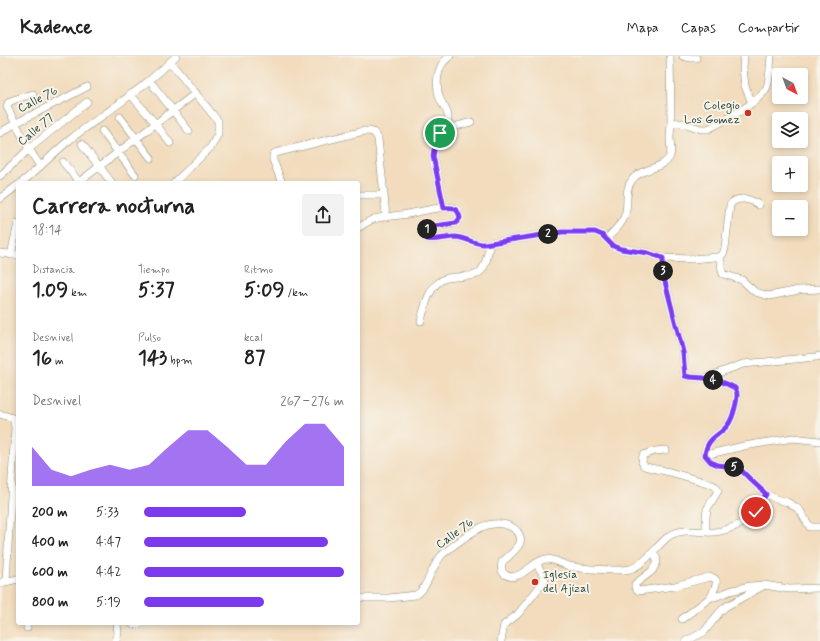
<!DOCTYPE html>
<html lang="es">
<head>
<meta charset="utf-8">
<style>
	:root { --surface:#fff; --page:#f2f2f2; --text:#222; --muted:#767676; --line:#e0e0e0; --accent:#7c3aed }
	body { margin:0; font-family:Mynerve,sans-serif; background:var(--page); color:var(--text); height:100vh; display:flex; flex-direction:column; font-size:15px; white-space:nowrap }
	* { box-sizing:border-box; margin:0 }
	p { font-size:13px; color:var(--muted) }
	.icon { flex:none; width:22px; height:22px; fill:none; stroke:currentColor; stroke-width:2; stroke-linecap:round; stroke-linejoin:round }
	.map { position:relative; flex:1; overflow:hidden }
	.panel { position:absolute; left:16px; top:125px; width:344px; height:444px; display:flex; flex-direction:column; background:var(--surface); border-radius:4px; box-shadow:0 2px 6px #0003 }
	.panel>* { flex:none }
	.needle { width:26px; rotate:139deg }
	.tools { position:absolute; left:772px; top:12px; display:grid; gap:8px }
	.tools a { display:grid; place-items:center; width:36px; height:36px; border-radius:4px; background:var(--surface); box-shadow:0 2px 6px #0003; font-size:20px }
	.pin { position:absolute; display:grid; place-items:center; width:34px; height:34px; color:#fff; margin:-17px; border:2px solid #fff; border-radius:50%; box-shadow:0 1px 4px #0007 }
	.km { position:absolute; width:20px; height:20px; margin:-10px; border-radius:50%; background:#222; color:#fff; font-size:11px; line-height:20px; text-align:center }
	.round { display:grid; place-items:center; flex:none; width:42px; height:42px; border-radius:4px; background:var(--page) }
	.overview { display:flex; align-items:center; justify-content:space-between; height:68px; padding:0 16px }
	h1 { font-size:22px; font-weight:800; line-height:30px }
	.stats { display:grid; grid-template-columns:repeat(3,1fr); gap:6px; height:68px; padding:4px 16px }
	.stats div { display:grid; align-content:center }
	.stats b { font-size:20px; font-weight:800 }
	.stats small { font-size:11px; font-weight:400 }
	.stats p { font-size:11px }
	.chart { height:112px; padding:8px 16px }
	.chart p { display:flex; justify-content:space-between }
	.chart svg { width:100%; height:72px; margin-top:4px; fill:var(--accent); opacity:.7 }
	ul { padding:0 16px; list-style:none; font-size:13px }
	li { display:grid; grid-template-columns:64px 48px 1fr; align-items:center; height:30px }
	li i { height:10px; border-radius:5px; background:var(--accent) }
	header { display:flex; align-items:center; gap:24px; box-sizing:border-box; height:56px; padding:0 20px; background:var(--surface); border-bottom:1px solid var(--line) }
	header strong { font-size:19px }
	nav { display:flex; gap:22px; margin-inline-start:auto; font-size:14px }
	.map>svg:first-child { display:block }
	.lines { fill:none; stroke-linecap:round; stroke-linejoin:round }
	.minor-casing { stroke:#888c78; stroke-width:8 }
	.minor { stroke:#fff; stroke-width:7 }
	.route-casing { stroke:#fff; stroke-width:8 }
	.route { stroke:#7c3aed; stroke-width:5 }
	.poi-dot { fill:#c8321e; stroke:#f7f3e8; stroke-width:1.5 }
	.labels { text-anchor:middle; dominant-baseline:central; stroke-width:4; stroke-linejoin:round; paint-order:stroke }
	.street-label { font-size:12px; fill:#1f3d34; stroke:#f7f3e8 }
	.poi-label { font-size:12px; fill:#1f3d34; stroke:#f7f3e8; text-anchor:end }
</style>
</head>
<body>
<header>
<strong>Kadence</strong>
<nav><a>Mapa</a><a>Capas</a><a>Compartir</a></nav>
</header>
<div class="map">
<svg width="820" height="585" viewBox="0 0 820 585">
	<rect width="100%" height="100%" fill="#f7f3e8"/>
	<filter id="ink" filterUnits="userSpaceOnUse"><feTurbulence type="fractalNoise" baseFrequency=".025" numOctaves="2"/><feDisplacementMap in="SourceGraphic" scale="8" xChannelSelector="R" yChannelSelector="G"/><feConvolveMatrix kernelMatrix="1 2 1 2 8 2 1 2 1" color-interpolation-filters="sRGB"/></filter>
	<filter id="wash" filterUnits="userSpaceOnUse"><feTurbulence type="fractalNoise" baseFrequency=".012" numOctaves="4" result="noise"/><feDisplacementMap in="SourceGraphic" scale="16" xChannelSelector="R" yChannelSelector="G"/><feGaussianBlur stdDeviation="0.9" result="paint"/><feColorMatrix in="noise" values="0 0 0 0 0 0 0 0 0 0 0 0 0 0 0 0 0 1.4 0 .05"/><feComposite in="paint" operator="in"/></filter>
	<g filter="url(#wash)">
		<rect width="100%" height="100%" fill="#f2dcbd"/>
	</g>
	<g filter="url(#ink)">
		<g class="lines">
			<g class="minor-casing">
				<path id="minor" d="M670,0L671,66
					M683,0L691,2H696
					M744,0L743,12L745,30L752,47
					M170,6L218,65V78L211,91L174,127
					M153,29L189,75
					M33,38L13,44L8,47L7,51L29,93L40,110
					M130,38L156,68L170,87
					M120,61L151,102
					M443,74L471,66
					M102,75L135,119
					M0,77L16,67L87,31
					M82,88L112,127
					M63,106L80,127
					M0,120L29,93L87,46
					M79,126L196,37
					M21,127C39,113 54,96 72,82C106,56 146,31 176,0
					M282,127L273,104V99L275,97L364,75C371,75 375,75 378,83L384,139L386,161
					M358,139H384
					M0,143L18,129
					M444,152L433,100C434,92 437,83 441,76C444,72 448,68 448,63C449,55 443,50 440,43C436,32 436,17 443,7C445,4 448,2 450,0
					M358,172C363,169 368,165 374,163C385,160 397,160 408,158C418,156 445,149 454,152C456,153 459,156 459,159C460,163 458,165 456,167C445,169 435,168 425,174L424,178L427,183C436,185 446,181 456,181C466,182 474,188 484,188L562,176H595L602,179L606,183C613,176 622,169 625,159C629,148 624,134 632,124C641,111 664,114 670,100C672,94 670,88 670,82C670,77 671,71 671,66L686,68L701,73H708C723,65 761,46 767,31C770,22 770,10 771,0
					M606,183L613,190L621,193L648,197L663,202L692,203L715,201H719L723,198L725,192L730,149C736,140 750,142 759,149
					M0,197L18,199
					M11,199L18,167
					M719,201C723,206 720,212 723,218L742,224L755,236L769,240L799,234L820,233
					M421,265C425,249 429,227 447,222C453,221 460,221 466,220C471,220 477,219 480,216C487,209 488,196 490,187
					M705,322L743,308L816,301L820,300
					M0,358L13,362L15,371L6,525
					M666,394L655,395L643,399L642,406L644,410L651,412L670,416L711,428L716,431L718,435L707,453L706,461V476
					M705,399L744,390L793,382L820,385
					M766,438L776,443L787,446L797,452L801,456L803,460L810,471H820
					M653,497L656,500L657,506L652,515L635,528V531L637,534L639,535L675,530L709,521C723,522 713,534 711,541H715L730,535L750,530L764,529L789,533L820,532
					M0,527L18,523
					M358,542H389L416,539C428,533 431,510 442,499C451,491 471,476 482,471C492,466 508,466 517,475C520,479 522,484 519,489C515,495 508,501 502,506C501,511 501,517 506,519C520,527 533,504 546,503C555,503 561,508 569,510C584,514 600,513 615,514C620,514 625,514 630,513C645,509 657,489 669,480C680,473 695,475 707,476C715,477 721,475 728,473C752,465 755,459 766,438L751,424L741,414L735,411L718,409L711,406L705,399C707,381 718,381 727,370C733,363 734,355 736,347C737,341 738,337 735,332C726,327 715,323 704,322C698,321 692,322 685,320L683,296L663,218V202
					M682,563L711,541
					M27,567V572
					M131,567C134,570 139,569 142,567
					M116,585L118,577L117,567
					M501,585L504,569L518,558L545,524L544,520L536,507
					M686,585L704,576L719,557L725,551L763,530"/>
			</g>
			<use href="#minor" class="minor"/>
		</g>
	</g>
	<g class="lines" filter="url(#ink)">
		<g class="route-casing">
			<path id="route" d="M440,77L434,94L433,100L444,152C453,151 458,152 460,162L456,167L434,170L425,174L424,178L427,183C436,185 446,181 456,181C466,182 474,188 484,188L562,176H595L602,179L613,190L621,193L648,197L663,202V218L683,296L685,320C692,322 698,321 704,322C715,323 726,327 735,332C738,337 737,341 736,347C734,355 733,363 727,370C718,381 707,381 705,399L711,406L718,409L735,411L741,414L751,424L766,438L756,456"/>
		</g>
		<use href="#route" class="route"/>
	</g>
	<g class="poi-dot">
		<circle cx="748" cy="57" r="4"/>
		<circle cx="535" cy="526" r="4"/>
	</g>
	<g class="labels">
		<g class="street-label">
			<text transform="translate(38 44) rotate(-27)">Calle 76</text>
			<text transform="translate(36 74) rotate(-40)">Calle 77</text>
			<text transform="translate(455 478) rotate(-36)">Calle 76</text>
		</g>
		<g class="poi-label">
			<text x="740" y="50">Colegio<tspan x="740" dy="14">Los Gomez</tspan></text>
			<text x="543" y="519" text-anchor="start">Iglesia<tspan x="543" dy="14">del Ajizal</tspan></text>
		</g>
	</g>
</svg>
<div class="tools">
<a><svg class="needle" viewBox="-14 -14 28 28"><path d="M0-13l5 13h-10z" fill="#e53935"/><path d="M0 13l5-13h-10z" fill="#767676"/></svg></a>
<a><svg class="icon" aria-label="layers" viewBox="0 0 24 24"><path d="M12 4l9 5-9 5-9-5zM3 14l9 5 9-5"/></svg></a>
<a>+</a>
<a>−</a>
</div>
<div class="pin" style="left:440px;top:77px;background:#1e9e55"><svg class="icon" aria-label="arrive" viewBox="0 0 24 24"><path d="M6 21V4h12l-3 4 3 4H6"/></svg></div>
<div class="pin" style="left:756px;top:456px;background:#d93025"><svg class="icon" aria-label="check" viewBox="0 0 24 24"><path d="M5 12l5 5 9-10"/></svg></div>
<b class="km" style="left:427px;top:173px">1</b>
<b class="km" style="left:548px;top:178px">2</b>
<b class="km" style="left:663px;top:215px">3</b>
<b class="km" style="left:713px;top:324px">4</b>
<b class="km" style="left:734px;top:411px">5</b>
<section class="panel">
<div class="overview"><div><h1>Carrera nocturna</h1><p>18:14</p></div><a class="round"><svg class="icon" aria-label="share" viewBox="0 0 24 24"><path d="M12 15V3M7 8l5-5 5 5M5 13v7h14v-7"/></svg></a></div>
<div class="stats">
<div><p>Distancia</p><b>1.09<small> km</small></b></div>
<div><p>Tiempo</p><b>5:37</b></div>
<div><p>Ritmo</p><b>5:09<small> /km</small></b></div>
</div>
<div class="stats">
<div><p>Desnivel</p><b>16<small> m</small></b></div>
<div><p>Pulso</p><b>143<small> bpm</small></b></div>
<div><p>kcal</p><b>87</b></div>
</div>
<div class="chart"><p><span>Desnivel</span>267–276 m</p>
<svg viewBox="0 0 160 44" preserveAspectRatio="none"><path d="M0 44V20L10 34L20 38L30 34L40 31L50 34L60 31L70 20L80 10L90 10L100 20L110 31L120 31L130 17L140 6L150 6L160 20V44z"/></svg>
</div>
<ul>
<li><b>200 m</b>5:33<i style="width:51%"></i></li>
<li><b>400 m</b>4:47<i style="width:92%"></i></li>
<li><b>600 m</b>4:42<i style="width:100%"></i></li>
<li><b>800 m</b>5:19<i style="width:60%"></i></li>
</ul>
</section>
</div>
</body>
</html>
